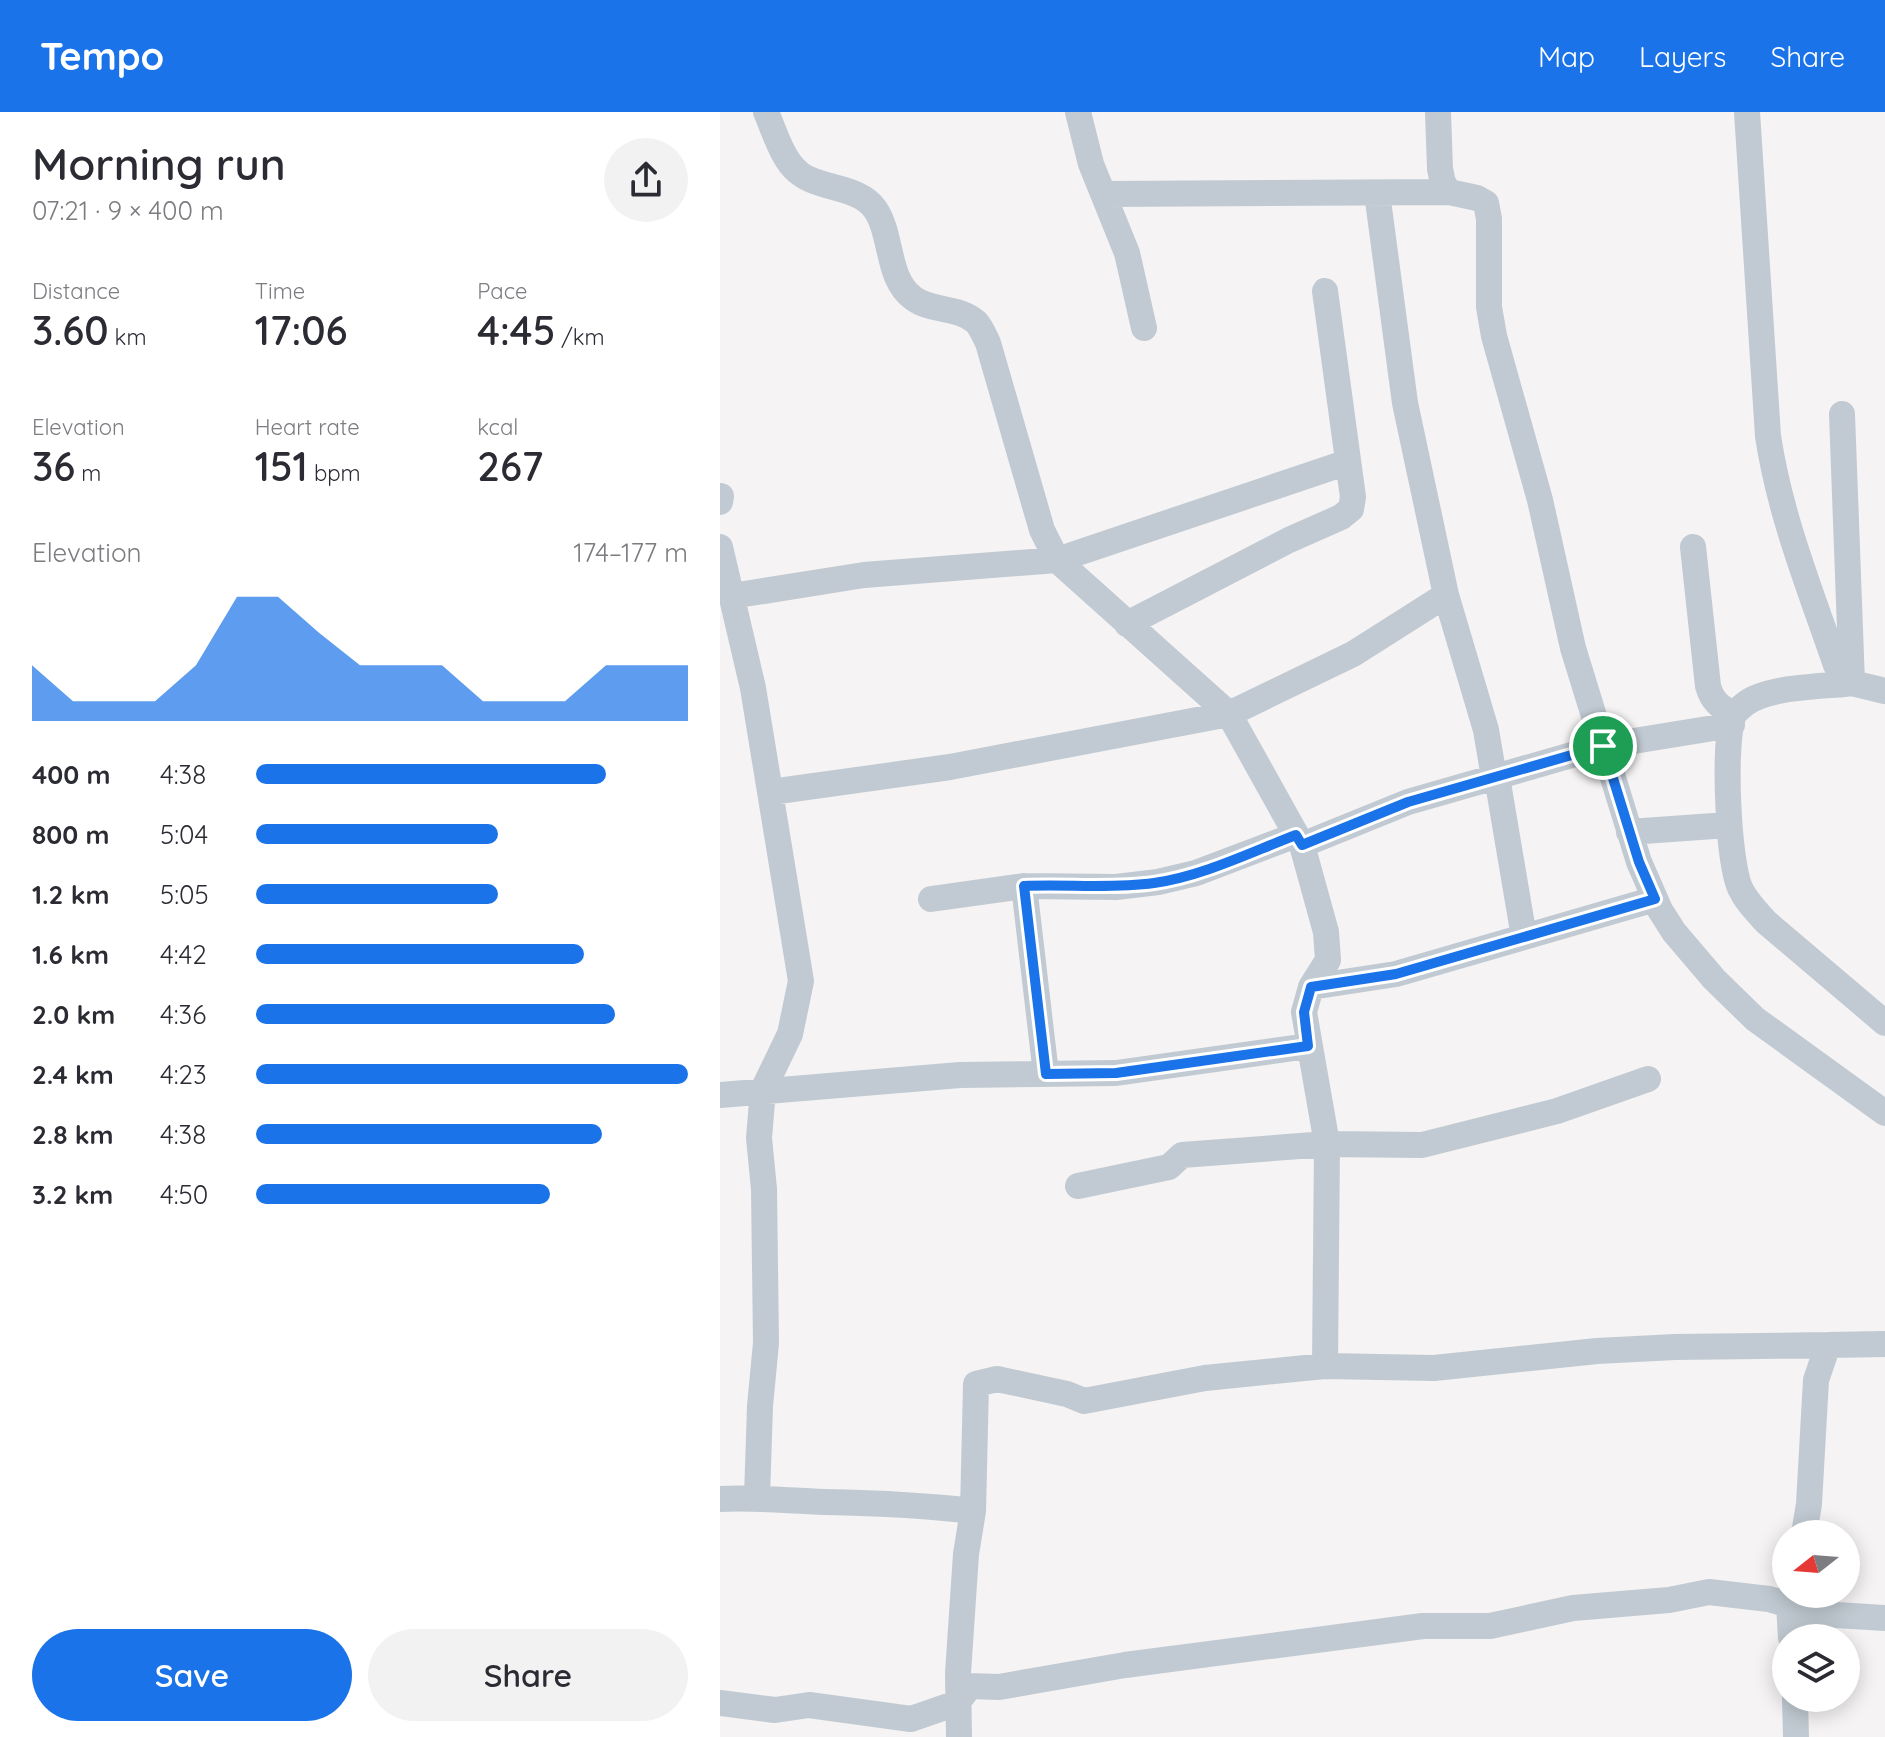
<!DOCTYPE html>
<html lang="en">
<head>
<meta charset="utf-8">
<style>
	:root { --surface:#fff; --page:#f2f2f3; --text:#2b2b33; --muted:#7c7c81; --accent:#1a73e8 }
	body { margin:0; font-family:Quicksand,sans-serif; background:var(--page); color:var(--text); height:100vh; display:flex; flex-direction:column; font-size:30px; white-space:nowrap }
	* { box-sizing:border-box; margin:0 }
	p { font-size:26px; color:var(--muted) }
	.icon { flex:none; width:44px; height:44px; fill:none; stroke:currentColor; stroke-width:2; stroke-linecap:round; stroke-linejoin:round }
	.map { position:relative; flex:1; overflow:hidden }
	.details { display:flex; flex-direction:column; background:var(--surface); width:720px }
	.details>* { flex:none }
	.needle { width:52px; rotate:253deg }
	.controls { position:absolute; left:1052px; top:1408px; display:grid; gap:16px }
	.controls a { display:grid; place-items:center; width:88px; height:88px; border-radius:50%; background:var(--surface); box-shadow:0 4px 20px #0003; font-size:40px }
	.pin { position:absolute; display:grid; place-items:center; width:68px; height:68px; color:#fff; margin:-34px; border:4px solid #fff; border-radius:50%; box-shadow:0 2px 8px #0007 }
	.round { display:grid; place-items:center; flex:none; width:84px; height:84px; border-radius:42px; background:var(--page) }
	.head { display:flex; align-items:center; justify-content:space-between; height:136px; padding:0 32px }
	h1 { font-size:44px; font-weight:600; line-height:60px }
	.metrics { display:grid; grid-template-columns:repeat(3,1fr); gap:12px; height:136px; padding:8px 32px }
	.metrics div { display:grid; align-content:center }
	.metrics b { font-size:40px; font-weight:600 }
	.metrics small { font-size:22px; font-weight:400 }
	.metrics p { font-size:22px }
	.chart { height:224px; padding:16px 32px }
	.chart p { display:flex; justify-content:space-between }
	.chart svg { width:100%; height:144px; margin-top:8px; fill:var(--accent); opacity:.7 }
	.action { display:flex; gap:16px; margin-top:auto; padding:16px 32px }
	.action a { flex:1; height:92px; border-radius:48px; background:var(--accent); color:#fff; font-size:32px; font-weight:600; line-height:92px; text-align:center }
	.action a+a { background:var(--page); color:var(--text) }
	ul { padding:0 32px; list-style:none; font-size:26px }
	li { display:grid; grid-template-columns:128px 96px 1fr; align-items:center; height:60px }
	li i { height:20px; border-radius:10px; background:var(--accent) }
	header { display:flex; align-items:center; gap:48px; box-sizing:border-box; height:112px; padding:0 40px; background:var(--accent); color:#fff }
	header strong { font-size:38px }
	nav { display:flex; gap:44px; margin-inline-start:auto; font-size:28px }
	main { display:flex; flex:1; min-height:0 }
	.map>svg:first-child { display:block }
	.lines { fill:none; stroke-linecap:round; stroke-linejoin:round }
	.street { stroke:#c1cad2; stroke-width:26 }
	.route-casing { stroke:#fff; stroke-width:16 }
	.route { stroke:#1a73e8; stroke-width:10 }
</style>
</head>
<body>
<header>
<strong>Tempo</strong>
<nav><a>Map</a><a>Layers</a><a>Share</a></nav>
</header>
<main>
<section class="details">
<div class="head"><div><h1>Morning run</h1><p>07:21 · 9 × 400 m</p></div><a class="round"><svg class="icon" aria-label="share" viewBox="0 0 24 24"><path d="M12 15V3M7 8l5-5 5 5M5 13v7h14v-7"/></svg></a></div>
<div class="metrics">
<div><p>Distance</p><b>3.60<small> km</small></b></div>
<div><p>Time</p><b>17:06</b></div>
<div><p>Pace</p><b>4:45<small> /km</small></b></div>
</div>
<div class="metrics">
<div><p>Elevation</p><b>36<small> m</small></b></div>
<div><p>Heart rate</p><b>151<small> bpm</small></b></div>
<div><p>kcal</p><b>267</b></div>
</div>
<div class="chart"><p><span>Elevation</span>174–177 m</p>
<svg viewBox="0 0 160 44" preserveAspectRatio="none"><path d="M0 44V27L10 38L20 38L30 38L40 27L50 6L60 6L70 17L80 27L90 27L100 27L110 38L120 38L130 38L140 27L150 27L160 27V44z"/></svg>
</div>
<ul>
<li><b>400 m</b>4:38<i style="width:81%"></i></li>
<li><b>800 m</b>5:04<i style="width:56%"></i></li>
<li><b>1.2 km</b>5:05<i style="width:56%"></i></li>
<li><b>1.6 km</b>4:42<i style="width:76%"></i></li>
<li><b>2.0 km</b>4:36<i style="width:83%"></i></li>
<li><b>2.4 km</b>4:23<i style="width:100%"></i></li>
<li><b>2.8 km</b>4:38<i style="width:80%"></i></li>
<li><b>3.2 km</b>4:50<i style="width:68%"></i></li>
</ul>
<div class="action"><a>Save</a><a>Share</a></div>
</section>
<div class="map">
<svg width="1165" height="1625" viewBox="0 0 1165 1625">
	<rect width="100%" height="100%" fill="#f5f3f3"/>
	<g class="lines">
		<path class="street" d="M46,0C54,18 62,47 78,60C99,78 138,73 155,97C173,123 166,166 193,186C211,200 238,194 256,210C261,215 265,225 268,231L322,418L337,448L509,602L582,733L606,820L608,848L591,875L584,900L607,1032L605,1254
			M358,0L371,52L407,141L424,216
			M718,0L720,57L723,71L729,80L757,86L766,91L769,107V195L774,224L820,388L853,536L919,750L940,798L954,820L994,867L1035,907L1165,1001
			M1027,0L1048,324C1060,404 1090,477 1116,553L1132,571L1165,579
			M657,81L685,291L726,483L766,618L774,665L779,677L804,825
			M384,82L729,80
			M1122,302L1132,571C1103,575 1047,574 1025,592C1020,596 1015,600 1013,605C1003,634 1008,748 1020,776C1026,789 1036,799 1046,810L1165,911
			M0,390L1,384
			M0,435L33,576L81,869L70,922L43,978L39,1026L44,1077L46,1231L40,1294L37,1385
			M973,435L988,574C992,589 1000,595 1013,602
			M12,484L144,463L337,448L628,350
			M407,512L569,428L621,405L631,397L633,385L605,179
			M51,680L230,655L509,602L633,542L726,483
			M909,720L1008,713
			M582,733L688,690L883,634L1012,613
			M304,774L326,962
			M211,787L304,774L396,775L438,770L476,761L576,723
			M591,875L676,862L935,787
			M0,983L240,963L396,961L588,934
			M358,1074L449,1055L462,1043L607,1032L702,1033L837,999L928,967
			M0,1387C35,1385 69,1389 105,1390C154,1391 203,1393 253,1399
			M1084,1422L1089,1392L1096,1268L1108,1233L1165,1232
			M1070,1482L1069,1493L1084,1501L1165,1506
			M1075,1586L1076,1625
			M0,1591L55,1598L89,1593L191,1607L237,1591L250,1574L279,1575L405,1553L703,1514H770L853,1496L949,1488L989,1480L1049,1487L1069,1493L1071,1526
			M239,1625L238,1561L246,1442L253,1399L256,1272L277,1267L347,1282L364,1289L485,1266L605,1254L714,1256L877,1239L955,1235L1108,1233"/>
	</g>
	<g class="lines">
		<g class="route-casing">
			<path id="route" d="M883,634L919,750L935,787L676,862L591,875L584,900L588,934L396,961L326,962L304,774C347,772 391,777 434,771C483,764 531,740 576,723L582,733L688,690Z"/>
		</g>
		<use href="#route" class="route"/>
	</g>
</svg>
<div class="controls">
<a><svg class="needle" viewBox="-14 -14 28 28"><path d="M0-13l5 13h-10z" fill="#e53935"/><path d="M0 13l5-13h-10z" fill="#7c7c81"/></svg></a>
<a><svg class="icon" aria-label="layers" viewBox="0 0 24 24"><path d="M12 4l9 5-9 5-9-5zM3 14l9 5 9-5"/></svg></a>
</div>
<div class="pin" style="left:883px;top:634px;background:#1e9e55"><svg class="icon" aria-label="arrive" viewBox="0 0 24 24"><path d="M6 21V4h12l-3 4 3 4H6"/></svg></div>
</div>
</main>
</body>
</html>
